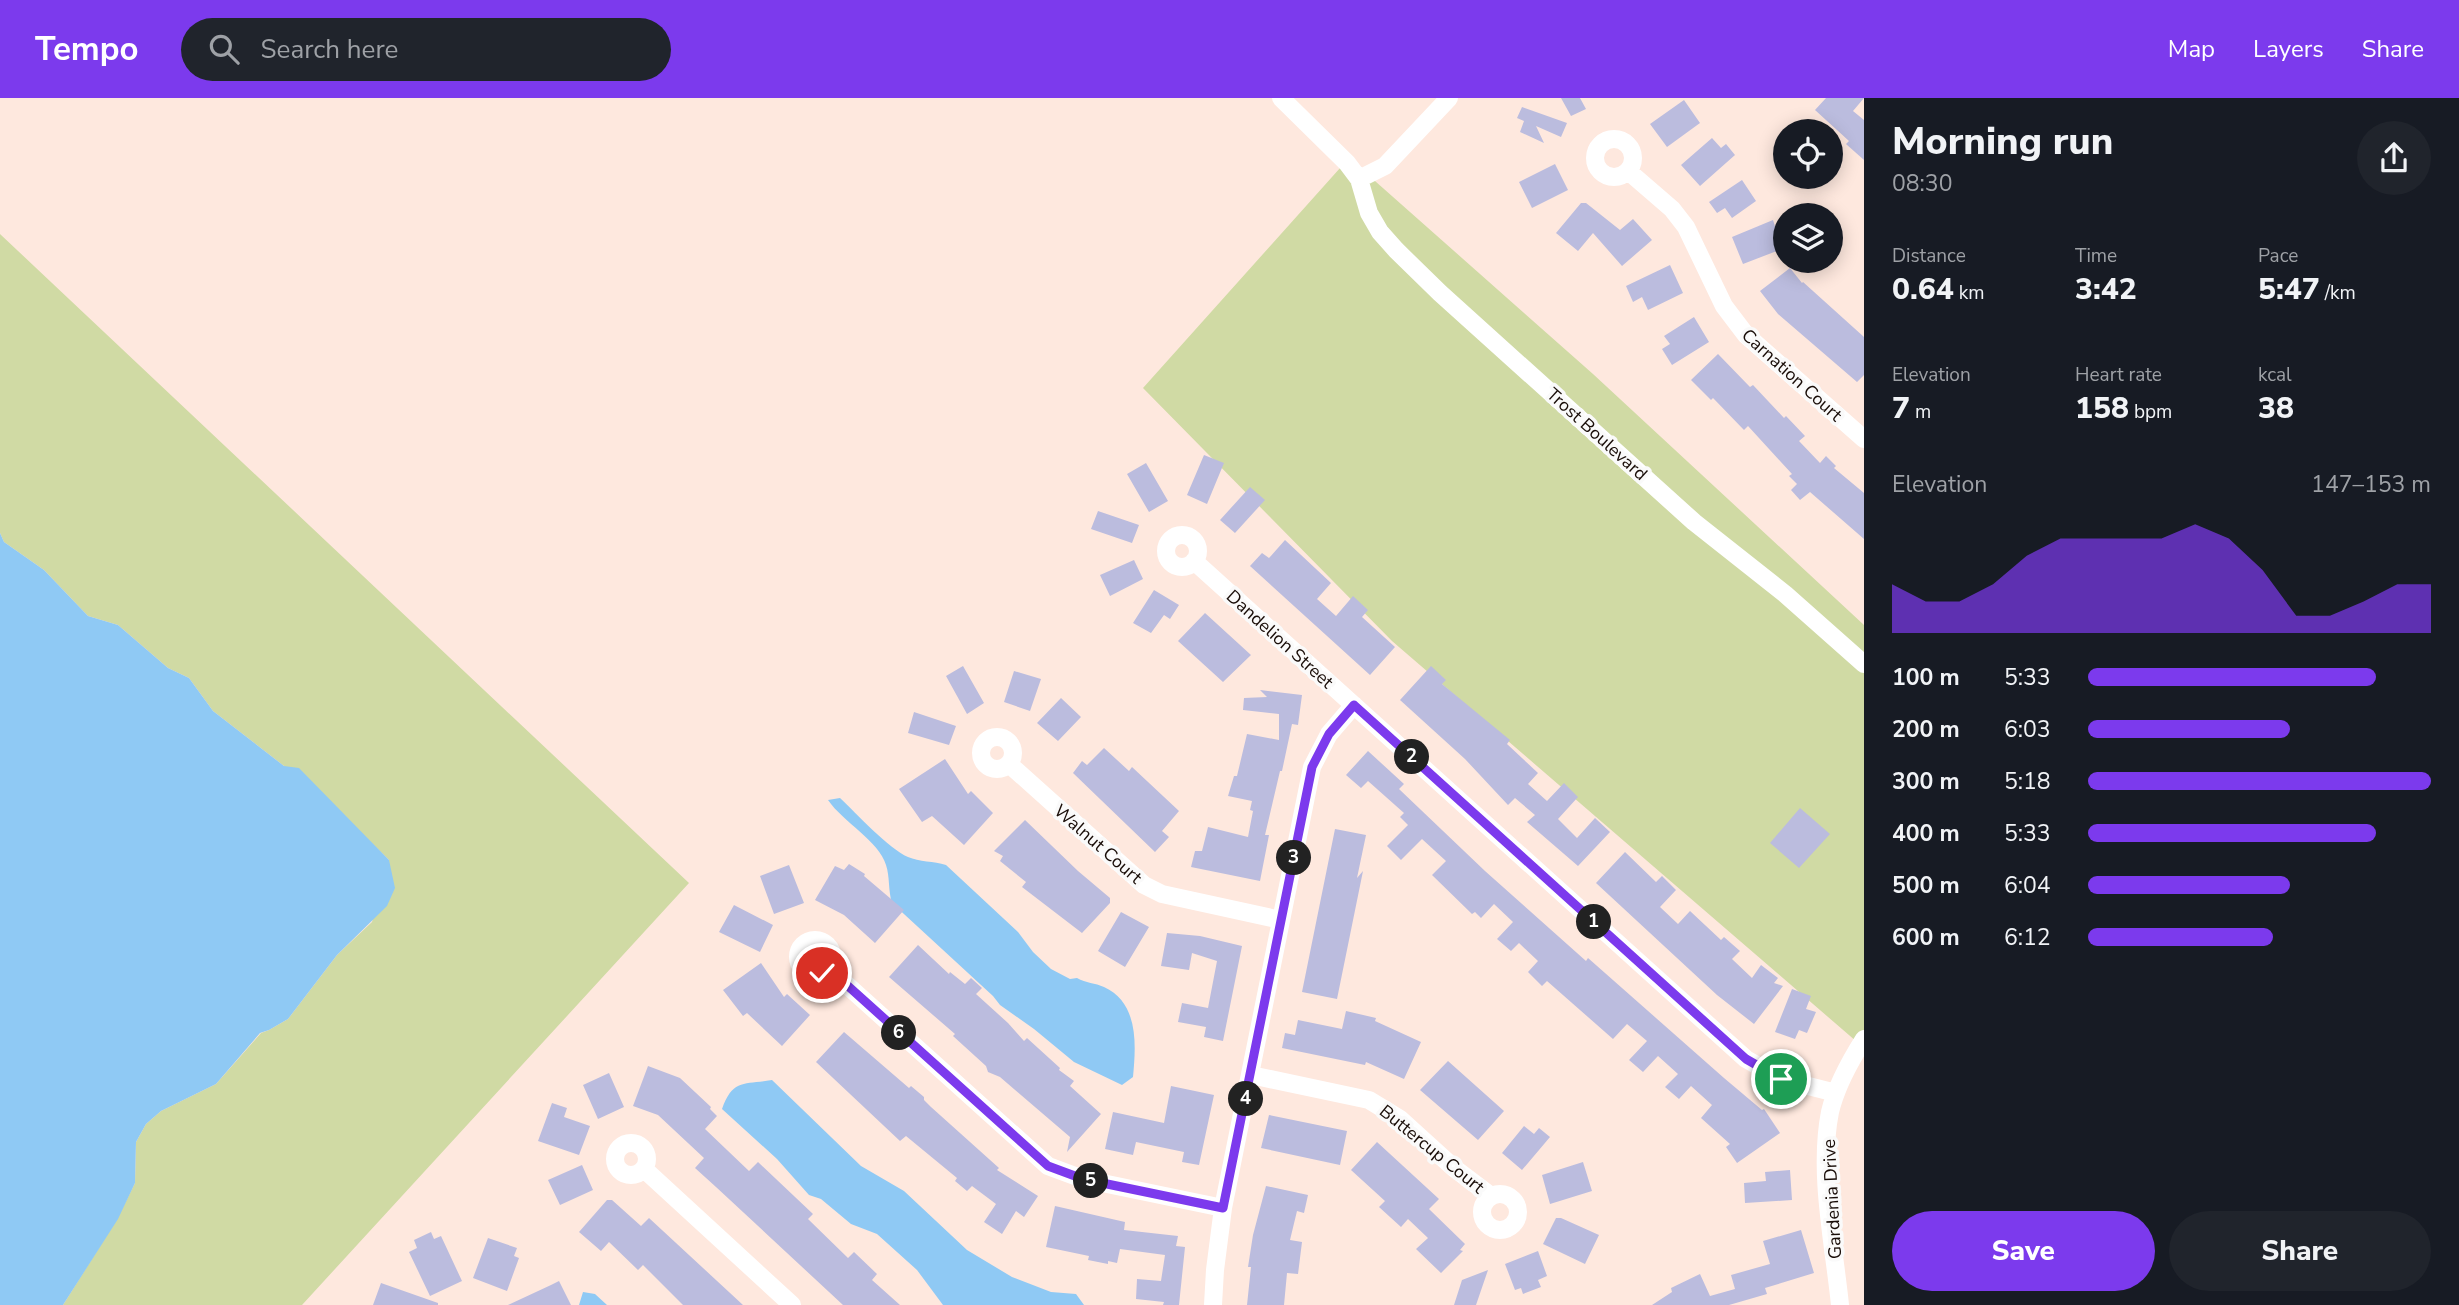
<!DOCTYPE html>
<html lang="en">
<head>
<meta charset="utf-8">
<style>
	:root { --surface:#171b24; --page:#20242c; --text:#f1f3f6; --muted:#9ea1a6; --accent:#7c3aed }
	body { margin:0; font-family:"Nunito Sans",sans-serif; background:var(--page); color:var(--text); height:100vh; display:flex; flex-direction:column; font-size:26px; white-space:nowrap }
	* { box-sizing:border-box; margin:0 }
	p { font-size:23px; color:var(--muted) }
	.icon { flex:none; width:38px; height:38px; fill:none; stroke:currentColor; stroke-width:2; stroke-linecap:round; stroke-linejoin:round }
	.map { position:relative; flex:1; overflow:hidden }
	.sheet { display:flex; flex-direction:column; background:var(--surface); width:595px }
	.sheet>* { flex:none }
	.tools { position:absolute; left:1773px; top:21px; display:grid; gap:14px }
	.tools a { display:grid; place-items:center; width:70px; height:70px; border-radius:50%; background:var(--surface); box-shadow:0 4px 18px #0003; font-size:35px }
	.pin { position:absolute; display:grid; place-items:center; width:60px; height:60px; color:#fff; margin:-30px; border:4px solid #fff; border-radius:50%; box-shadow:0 2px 7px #0007 }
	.km { position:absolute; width:35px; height:35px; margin:-18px; border-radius:50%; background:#222; color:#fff; font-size:19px; line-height:35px; text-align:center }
	.round { display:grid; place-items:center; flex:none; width:74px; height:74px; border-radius:37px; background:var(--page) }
	.summary { display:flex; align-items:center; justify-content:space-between; height:119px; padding:0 28px }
	h1 { font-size:38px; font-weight:800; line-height:52px }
	.figures { display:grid; grid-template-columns:repeat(3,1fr); gap:10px; height:119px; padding:7px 28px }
	.figures div { display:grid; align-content:center }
	.figures b { font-size:30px; font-weight:800 }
	.figures small { font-size:19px; font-weight:400 }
	.figures p { font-size:19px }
	.chart { height:196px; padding:14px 28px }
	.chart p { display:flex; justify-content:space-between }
	.chart svg { width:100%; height:126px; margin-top:7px; fill:var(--accent); opacity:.7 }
	.primary-button { display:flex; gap:14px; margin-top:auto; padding:14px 28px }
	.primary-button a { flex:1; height:80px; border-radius:42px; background:var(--accent); color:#fff; font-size:28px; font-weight:800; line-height:80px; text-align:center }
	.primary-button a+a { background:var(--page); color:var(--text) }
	ul { padding:0 28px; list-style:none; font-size:23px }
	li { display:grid; grid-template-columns:112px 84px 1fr; align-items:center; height:52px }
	li i { height:18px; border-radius:9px; background:var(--accent) }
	header { display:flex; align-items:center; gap:42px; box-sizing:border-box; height:98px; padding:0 35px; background:var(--accent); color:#fff }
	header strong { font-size:33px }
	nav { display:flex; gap:38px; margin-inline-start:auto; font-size:24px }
	.search { width:490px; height:63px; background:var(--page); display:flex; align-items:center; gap:18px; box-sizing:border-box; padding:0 24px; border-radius:38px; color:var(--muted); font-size:26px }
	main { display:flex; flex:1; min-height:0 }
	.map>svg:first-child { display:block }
	.green { fill:#d0daa4 }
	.water { fill:#8fc9f4 }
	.building { fill:#bbbcde }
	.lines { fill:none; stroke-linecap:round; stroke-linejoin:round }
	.street { stroke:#fff; stroke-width:18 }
	.route-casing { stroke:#fff; stroke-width:14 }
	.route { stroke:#7c3aed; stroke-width:9 }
	.labels { text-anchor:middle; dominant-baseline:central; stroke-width:7; stroke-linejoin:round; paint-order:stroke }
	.street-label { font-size:18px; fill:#180c07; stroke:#fafafa }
</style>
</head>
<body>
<header>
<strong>Tempo</strong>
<div class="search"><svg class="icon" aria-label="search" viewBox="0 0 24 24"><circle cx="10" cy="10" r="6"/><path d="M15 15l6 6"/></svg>Search here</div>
<nav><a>Map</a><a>Layers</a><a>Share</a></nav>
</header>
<main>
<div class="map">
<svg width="1864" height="1207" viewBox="0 0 1864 1207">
	<rect width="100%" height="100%" fill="#fee8de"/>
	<path class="green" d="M1349,60L1593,276L1864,527V950L1392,543L1143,290Z
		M0,136L689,785L302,1207H63L117,1121L135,1085L136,1044L146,1026L161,1013L216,986L261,935L269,932L288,921L337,857L372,824L389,762L352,726L284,668L213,613L189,580L168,570L118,527L88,518L44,472L4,444L0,435Z"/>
	<path class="water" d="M0,435L4,444L44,472L88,518L118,527L168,570L189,580L213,613L284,668L299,670L389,762L395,790L387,808L337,857L288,921L269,932L260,935L216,986L161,1013L146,1026L136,1044L135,1085L118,1121L63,1207H0Z
		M840,700C856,715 889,751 908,759C919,764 934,763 946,767L1018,834L1033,854L1051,871L1070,881L1077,880C1086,885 1095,885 1104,889C1139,905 1136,947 1133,979L1122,987L1074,964L1034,931L1000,907L993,898L892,805C888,792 890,779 886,767C879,743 843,724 828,702Z
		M772,982L861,1068L904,1093L967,1152L1012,1179L1051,1194L1076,1196L1084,1207H943L917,1172L877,1136L851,1126L821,1101L809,1097L777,1061L722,1011C733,980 745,987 772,982Z
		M583,1194L595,1196L607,1207H579Z"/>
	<path class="building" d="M1561,0H1580L1586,11L1571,18Z
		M1826,0H1864L1853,13L1864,22V62L1846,46L1849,43L1815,12Z
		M1684,2L1700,25L1667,49L1650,26Z
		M1522,9L1567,25L1561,39L1536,28L1544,45L1520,34L1524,23L1517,20Z
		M1712,40L1721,50L1726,46L1735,57L1700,88L1681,67Z
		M1555,66L1568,92L1532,110L1519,84Z
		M1742,82L1756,103L1732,120L1725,110L1717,115L1709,104Z
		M1581,105H1586L1620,132L1633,121L1652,142L1622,168L1593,135L1578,153L1556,135Z
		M1773,122L1782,151L1743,166L1732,139Z
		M1670,167L1683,195L1648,212L1642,199L1633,204L1626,188Z
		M1790,170L1802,185L1803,184L1864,239V277L1857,284L1778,216L1760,193Z
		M1694,219L1709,244L1672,267L1662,251L1670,246L1664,238Z
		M1718,256L1750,289L1753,287L1784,320L1786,318L1805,338L1799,343L1820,365L1826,358L1836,368L1834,370L1864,395V441L1810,394L1800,402L1791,392L1797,386L1789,378L1792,376L1748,328L1744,332L1713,300L1711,302L1691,282Z
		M1204,357L1224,365L1207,406L1187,397Z
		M1146,365L1168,403L1149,414L1127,376Z
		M1250,389L1265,402L1235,435L1220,422Z
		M1098,413L1139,427L1132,445L1091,431Z
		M1285,442L1331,485L1317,501L1336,518L1353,498L1368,512L1362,519L1395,549L1370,577L1250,468L1262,455L1269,460Z
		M1134,462L1143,481L1110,498L1100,477Z
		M1154,492L1179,507L1170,521L1164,517L1151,535L1133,525Z
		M1205,515L1251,557L1223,584L1178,543Z
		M963,568L984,605L967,616L946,578Z
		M1431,568L1446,582L1442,586L1510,642L1507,646L1538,675L1528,686L1547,703L1564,685L1578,699L1558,721L1577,740L1595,720L1610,734L1578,768L1527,724L1535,717L1515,700L1508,707L1465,661L1400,602Z
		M1014,573L1041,581L1030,613L1004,604Z
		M1260,592L1302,597L1298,627L1292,626L1282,673H1280L1265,737H1269L1260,783L1191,769L1195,753H1202L1208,729L1248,739L1253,713L1250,712L1252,703L1228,698L1234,678H1237L1247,636L1279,642V616L1243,612L1244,600L1267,599Z
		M1061,600L1081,619L1058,643L1037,625Z
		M914,614L956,628L949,647L908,635Z
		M1104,650L1129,673L1132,669L1179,713L1162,733L1169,739L1155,754L1073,675L1082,663L1087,667Z
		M1368,653L1404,686L1399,691L1485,773L1586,863L1588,860L1724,980L1762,1012L1764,1011L1780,1035L1737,1065L1726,1049L1730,1046L1701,1020L1712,1007L1691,988L1679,1001L1665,989L1678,976L1658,958L1643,974L1629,962L1647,943L1627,926L1613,941L1547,883L1542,888L1528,874L1538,863L1519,845L1511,853L1497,841L1513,824L1494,806L1481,820L1475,814L1472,816L1432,777L1446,763L1422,741L1401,762L1387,748L1408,727L1400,719L1404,715L1368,683L1361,690L1346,677Z
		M945,661L968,696L971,693L993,715L964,747L932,718L922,724L899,691Z
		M1800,710L1830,736L1799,770L1770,745Z
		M1025,722L1078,773L1110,800V805L1082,835L1022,789L1026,784L1000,763L1003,758L994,753Z
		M1335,731L1366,737L1357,780L1363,773L1337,901L1302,894Z
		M1625,754L1656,784L1662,778L1676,792L1660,809L1678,826L1690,813L1721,842L1724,839L1740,853L1732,861L1752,880L1761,867L1778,880L1774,885L1783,888L1754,926L1717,897L1596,785Z
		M849,766L865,776L864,778L904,812L875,845L844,817L815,802L835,768L844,772Z
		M789,767L804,805L774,816L760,778Z
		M734,807L773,827L760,854L719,834Z
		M1121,814L1149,829L1125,869L1098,853Z
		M1167,835L1200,838L1242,848L1223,943L1204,939L1206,929L1178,924L1182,905L1208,910L1217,863L1192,855L1189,872L1161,868Z
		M918,847L949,876L950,874L965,886L971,880L982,890L976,896L1008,925L1024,943L1027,940L1060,970L1059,972L1074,983L1070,988L1101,1016L1067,1054L1070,1039L1000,979L988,974L986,968L953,938L955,936L889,879Z
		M761,865L784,899L787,896L810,917L782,948L747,915L743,918L723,892Z
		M1792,891L1811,898L1806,911L1816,914L1807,935L1799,932L1795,941L1775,934Z
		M1346,913L1376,920L1375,923L1421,944L1404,981L1366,964L1365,967L1282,950L1285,935L1295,937L1298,922L1342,931Z
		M844,934L909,990L911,988L924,999V1002L931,1009L999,1070L997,1072L1038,1098L1024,1119L1016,1113L1002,1136L984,1124L996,1106L972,1088L967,1093L955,1083L957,1080L906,1038L900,1043L816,964Z
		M1448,963L1504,1013L1478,1042L1420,992Z
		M648,968L680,980L711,1009L710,1011L717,1018L705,1031L749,1073L758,1064L813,1116L808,1121L848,1160L854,1154L877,1176L872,1182L900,1207H843L716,1089L695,1070L704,1060L658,1017L633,1008Z
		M609,975L624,1009L598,1021L583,987Z
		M1171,988L1214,997L1199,1067L1182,1064L1184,1054L1136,1044L1133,1057L1105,1051L1113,1014L1164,1025Z
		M552,1005L567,1010L564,1019L590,1028L579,1057L538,1043Z
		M1269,1017L1347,1033L1340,1067L1261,1050Z
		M1524,1028L1534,1036L1539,1030L1550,1039L1522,1072L1502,1055Z
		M1377,1044L1439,1101L1429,1111L1465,1146L1460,1152L1463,1153L1441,1175L1416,1151L1428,1140L1408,1121L1401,1129L1379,1109L1385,1103L1351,1072Z
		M1583,1064L1592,1093L1550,1106L1542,1077Z
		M582,1067L593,1092L560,1107L548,1082Z
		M1790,1072L1792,1102L1745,1105L1744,1085L1766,1083L1765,1074Z
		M1266,1088L1308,1097L1304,1115L1297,1113L1290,1142L1302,1144L1298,1176L1287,1175L1284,1207H1247L1251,1169H1248L1253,1137Z
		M607,1102H612L641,1128L649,1120L743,1207H683L643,1167L638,1172L609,1144L601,1153L579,1134Z
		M1055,1108L1125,1124L1124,1132L1178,1138L1176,1148L1185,1149L1179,1207H1163L1164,1204L1136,1201L1137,1181L1161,1183L1165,1157L1120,1151L1117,1165L1108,1163V1166L1088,1162L1089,1158L1046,1149Z
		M1556,1120H1561L1599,1137L1585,1166L1543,1146Z
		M1801,1132L1814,1175L1765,1190L1767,1196L1729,1207H1652L1672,1194L1671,1190L1700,1176L1710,1198L1735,1191L1731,1177L1770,1166L1763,1143Z
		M431,1134L434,1141L441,1138L462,1183L430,1198L409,1154L417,1150L414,1142Z
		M488,1140L517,1150L514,1158L519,1160L507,1193L473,1180Z
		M1538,1153L1547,1178L1538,1182L1541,1189L1523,1196L1521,1190L1515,1192L1505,1166Z
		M1488,1172L1476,1207H1454L1462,1182Z
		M559,1183L571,1207H508L551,1187Z
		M381,1185L438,1205V1207H373Z"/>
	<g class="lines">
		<path class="street" d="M1281,0L1347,65L1359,81L1369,115L1380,134L1396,152L1440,195L1694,424L1785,496L1864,566
			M1595 60a19 19 0 1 1 38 0a19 19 0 1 1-38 0Z
			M1628,73L1672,111L1686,129L1724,208L1746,237L1864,341
			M1359,81L1385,68L1449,0
			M1166 453a16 16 0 1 1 32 0a16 16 0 1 1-32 0Z
			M1194,463L1746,961L1781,981L1836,995
			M981 655a16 16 0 1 1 32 0a16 16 0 1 1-32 0Z
			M1009,666L1144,787L1162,796L1281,822
			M798 859a17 17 0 1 1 34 0a17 17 0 1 1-34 0Z
			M828,870L1048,1068L1083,1081L1223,1110
			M1251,977L1369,1002L1400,1021L1454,1070L1491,1098
			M615 1061a16 16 0 1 1 32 0a16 16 0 1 1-32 0Z
			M644,1071L792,1207
			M1482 1114a18 18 0 1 1 36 0a18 18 0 1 1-36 0Z
			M1213,1207L1215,1172L1223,1110L1312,669L1329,636L1354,607
			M1840,1207C1834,1147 1818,1074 1830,1014C1836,988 1850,963 1864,941"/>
	</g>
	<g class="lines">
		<g class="route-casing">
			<path id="route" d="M822,875L828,870L1048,1068L1083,1081L1223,1110L1312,669L1329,636L1354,607L1746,961L1781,981"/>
		</g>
		<use href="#route" class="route"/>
	</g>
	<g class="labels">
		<g class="street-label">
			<text transform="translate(1792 277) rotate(42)">Carnation Court</text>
			<text transform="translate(1597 336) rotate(42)">Trost Boulevard</text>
			<text transform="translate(1280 541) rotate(42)">Dandelion Street</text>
			<text transform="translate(1098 746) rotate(41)">Walnut Court</text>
			<text transform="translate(1432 1051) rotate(39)">Buttercup Court</text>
			<text transform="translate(1832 1101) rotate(-93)">Gardenia Drive</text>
		</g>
	</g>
</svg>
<div class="tools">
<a><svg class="icon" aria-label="locate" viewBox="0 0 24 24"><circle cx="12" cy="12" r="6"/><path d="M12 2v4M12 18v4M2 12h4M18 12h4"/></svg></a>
<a><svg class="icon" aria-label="layers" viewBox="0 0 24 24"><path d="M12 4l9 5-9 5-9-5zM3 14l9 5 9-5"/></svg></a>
</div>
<div class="pin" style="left:1781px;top:981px;background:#1e9e55"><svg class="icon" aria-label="arrive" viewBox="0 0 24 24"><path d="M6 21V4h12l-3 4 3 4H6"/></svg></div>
<div class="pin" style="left:822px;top:875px;background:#d93025"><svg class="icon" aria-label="check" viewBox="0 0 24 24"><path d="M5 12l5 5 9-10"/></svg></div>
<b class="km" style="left:1594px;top:824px">1</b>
<b class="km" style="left:1412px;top:659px">2</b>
<b class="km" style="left:1294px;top:760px">3</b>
<b class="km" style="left:1246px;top:1001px">4</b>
<b class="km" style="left:1091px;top:1083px">5</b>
<b class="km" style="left:899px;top:935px">6</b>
</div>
<section class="sheet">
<div class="summary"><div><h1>Morning run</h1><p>08:30</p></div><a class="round"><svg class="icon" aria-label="share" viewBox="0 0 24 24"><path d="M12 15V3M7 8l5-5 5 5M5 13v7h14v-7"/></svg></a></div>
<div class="figures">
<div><p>Distance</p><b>0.64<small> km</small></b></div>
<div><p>Time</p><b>3:42</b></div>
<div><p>Pace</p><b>5:47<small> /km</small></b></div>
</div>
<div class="figures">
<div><p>Elevation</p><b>7<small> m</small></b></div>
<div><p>Heart rate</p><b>158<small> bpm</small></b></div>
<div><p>kcal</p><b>38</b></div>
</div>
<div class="chart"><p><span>Elevation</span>147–153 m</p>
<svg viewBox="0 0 160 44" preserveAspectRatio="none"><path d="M0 44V27L10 33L20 33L30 27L40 17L50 11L60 11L70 11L80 11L90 6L100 11L110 22L120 38L130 38L140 33L150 27L160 27V44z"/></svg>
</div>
<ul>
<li><b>100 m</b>5:33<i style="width:84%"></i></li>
<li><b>200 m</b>6:03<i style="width:59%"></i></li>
<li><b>300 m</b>5:18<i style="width:100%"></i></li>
<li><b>400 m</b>5:33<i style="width:84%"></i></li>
<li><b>500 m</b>6:04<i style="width:59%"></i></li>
<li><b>600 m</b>6:12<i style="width:54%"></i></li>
</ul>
<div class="primary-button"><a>Save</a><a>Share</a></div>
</section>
</main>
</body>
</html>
